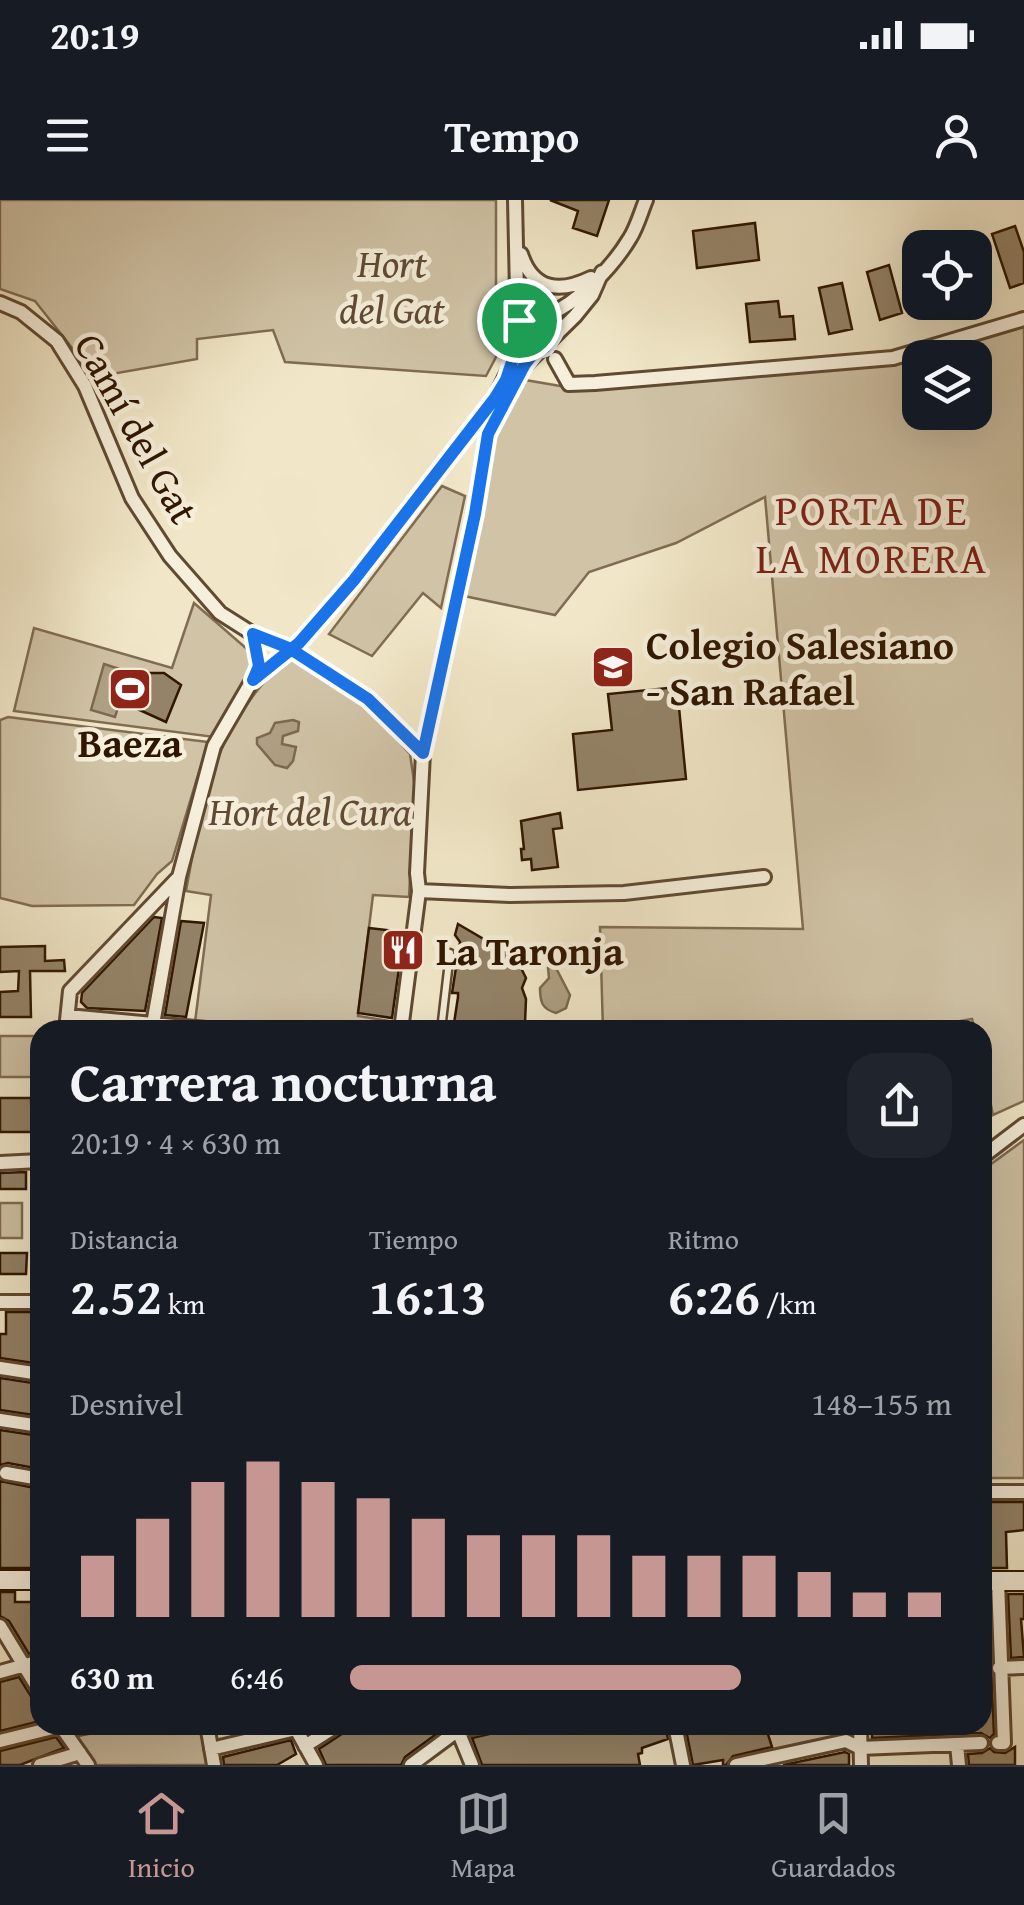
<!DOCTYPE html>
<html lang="es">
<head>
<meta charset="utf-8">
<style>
	:root { --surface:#171b24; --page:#20242c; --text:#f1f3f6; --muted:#9ea1a6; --line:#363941; --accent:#c59692 }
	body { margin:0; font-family:"Gentium Book Plus",serif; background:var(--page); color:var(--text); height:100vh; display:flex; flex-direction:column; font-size:38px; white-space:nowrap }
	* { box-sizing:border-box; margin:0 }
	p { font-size:32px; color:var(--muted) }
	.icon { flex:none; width:55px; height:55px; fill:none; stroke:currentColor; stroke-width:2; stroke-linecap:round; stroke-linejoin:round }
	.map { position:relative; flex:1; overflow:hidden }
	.drawer { position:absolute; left:30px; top:820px; width:962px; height:715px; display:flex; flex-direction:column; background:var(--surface); border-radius:30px; box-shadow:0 10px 40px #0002 }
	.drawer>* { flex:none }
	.tools { position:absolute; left:902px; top:30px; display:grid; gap:20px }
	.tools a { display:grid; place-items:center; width:90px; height:90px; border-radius:20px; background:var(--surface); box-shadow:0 10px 40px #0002; font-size:50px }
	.pin { position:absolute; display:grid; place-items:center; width:85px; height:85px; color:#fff; margin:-42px; border:5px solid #fff; border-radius:50%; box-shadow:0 2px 10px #0007 }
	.round { display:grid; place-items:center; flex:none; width:105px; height:105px; border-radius:30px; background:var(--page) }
	.summary { display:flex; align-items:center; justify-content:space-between; height:170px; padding:0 40px }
	h1 { font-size:55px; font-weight:700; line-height:75px }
	.metrics { display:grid; grid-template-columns:repeat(3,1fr); gap:15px; height:170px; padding:10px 40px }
	.metrics div { display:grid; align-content:center }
	.metrics b { font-size:50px; font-weight:700 }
	.metrics small { font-size:28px; font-weight:400 }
	.metrics p { font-size:28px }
	.chart { height:280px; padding:20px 40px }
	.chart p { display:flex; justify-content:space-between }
	.chart svg { width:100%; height:180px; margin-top:10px; stroke:var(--accent); stroke-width:6 }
	ul { padding:0 40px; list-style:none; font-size:32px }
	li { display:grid; grid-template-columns:160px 120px 1fr; align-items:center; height:75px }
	li i { height:25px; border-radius:12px; background:var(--accent) }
	.status { display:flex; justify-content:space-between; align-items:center; height:70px; padding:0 50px; background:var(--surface); direction:ltr }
	.status svg { height:28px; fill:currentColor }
	header { display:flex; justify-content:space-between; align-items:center; height:130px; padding:0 40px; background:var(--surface); font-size:45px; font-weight:700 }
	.menu { display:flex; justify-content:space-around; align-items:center; height:140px; border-top:2px solid var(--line); background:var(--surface); font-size:28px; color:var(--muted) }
	.menu a { display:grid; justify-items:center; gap:5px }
	.menu .active { color:var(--accent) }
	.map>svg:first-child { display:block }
	.green { fill:#d0c3a6; stroke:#806c53; stroke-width:2.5; fill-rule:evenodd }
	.water { fill:#afa084; stroke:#7c694f; stroke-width:2.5 }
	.building { fill:#948368; stroke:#2f1600; stroke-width:2.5 }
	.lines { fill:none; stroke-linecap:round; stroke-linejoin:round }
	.lane-casing { stroke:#604a32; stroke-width:11 }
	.street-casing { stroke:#604a32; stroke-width:18 }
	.secondary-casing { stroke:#2f1600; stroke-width:22 }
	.lane { stroke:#f6efdb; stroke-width:6 }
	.street { stroke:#f6efdb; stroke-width:12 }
	.secondary { stroke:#f6efdb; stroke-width:18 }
	.route-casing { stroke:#fff; stroke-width:20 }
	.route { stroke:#1a73e8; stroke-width:12 }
	.labels { text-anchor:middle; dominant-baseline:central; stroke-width:9; stroke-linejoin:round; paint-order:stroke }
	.park-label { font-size:40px; font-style:italic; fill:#5f4a32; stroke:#f6efdb }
	.street-label { font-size:40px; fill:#2f1600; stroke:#f6efdb }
	.poi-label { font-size:40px; font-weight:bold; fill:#2f1600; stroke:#f6efdb; text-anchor:start }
	.neighbourhood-label { font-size:42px; letter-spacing:2.5px; fill:#7a1f14; stroke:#f6efdb }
</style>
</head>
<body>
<div class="status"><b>20:19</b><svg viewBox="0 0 49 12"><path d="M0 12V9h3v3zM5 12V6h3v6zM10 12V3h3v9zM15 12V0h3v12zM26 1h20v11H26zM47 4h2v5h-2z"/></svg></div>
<header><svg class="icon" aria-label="menu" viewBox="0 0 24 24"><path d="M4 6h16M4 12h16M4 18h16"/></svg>Tempo<svg class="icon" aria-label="person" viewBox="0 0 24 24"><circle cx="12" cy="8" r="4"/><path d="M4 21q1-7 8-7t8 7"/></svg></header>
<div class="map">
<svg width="1024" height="1565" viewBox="0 0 1024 1565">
	<rect width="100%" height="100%" fill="#f1e7c8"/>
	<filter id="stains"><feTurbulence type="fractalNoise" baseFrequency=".002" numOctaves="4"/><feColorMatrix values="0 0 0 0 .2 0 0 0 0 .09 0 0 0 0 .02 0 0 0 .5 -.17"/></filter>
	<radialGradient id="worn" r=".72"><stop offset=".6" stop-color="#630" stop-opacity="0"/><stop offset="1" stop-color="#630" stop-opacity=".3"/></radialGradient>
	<path class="green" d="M0,0H496V157L486,176L285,162L273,130L197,139V159L95,177L35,101L0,89Z
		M1024,122V901L993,915L983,866L982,830H975L972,819L910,830H603L600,727L803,729L765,297L676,343L589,372L555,415L464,396L481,256L525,180L566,187L893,163ZM920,158H975V212H920Z
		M442,286L465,296L441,408L423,393L372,456L329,434Z
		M194,403L247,449L255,464L214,537L14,511L34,428L172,468Z
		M289,457L319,472L372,512L410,554L415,588L409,697L373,695L358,816L396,822L395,830H194L211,695L186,691C203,596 214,524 289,457Z
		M8,517L208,542L172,661L157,674L134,705L32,706L0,698V520Z
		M0,836H34V877H0Z
		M1024,940V1278H983V970Z
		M0,1003H22V1038H0Z
		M91,1525H204L212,1565H94L70,1530Z
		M765,1525H850V1529L845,1534L773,1551Z"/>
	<path class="water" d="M104,464L129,472L115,517L91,510Z
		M293,520L299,522L298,531L283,536L282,544L296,547L293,561L287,568L275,565L257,544V538L270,533L275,523Z
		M555,766L570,795L566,808L556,813C542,809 540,802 540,788L549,778L548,768Z"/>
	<path class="building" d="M550,0H609L597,36L573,28L578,11Z
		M755,23L759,60L697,68L693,31Z
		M1015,26L1024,52V83L1010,88L992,34Z
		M975,45H978L990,88L975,92Z
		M889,65L902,113L880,120L867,72Z
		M842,83L852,129L829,134L819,88Z
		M778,101L780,117L793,116L795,139L750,142L746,104Z
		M147,473H164L181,485L166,522L133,507L129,498L132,490L127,488L139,474Z
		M677,487L686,579L578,590L573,534L612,530L608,494Z
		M560,613L562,628L553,629L558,667L532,670L531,659L522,660L521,649H524L521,621Z
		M154,717L162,718L145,811L87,808L81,802L82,793Z
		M181,721L204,723L186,817L165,815Z
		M458,724L516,758L526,778L522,788L526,799L525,823L514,830H453L458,797V793H452L460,742L455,735Z
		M369,728L404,732L392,818L358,813Z
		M45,746V761L64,760L65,771H30L31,817H0V792L18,791L19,771L0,772V747Z
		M0,898H31L32,932H0Z
		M26,972V989H0V973Z
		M0,1053H27L26,1074H0Z
		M6,1112H40V1164L0,1158V1134H6Z
		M0,1178L40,1184V1216L0,1210Z
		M0,1230L40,1236V1269L8,1263L0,1265Z
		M0,1281L40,1289V1368H0Z
		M982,1302H1024V1330L1006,1332L1007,1368H982Z
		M0,1392H15V1402H40V1451L29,1454L9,1421L0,1416Z
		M982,1394H988L994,1534L990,1538L981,1533L872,1538V1525H982Z
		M1008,1394H1024V1419H1021L1024,1457L1011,1458Z
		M19,1477L32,1498L40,1502V1521L0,1531V1482Z
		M348,1525H446V1527L405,1557L401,1565H326L319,1549L343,1533Z
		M498,1525H665L668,1539L642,1548V1553L638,1554L640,1565H482L472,1538L494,1533Z
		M685,1525H765L772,1547L733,1556L726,1565H723V1560L693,1565Z
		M56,1537L64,1548L20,1565H0V1551Z
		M291,1540L296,1554L277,1565H224L223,1557Z
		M1015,1547V1565H969L968,1554L982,1553L990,1548L994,1552L1005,1553Z
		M845,1552L849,1554V1565H783Z"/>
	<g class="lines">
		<g class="lane-casing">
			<path id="lane" d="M441,830L450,753"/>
		</g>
		<g class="street-casing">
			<path id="street" d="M515,0L517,93L525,103L550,121L551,140
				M521,54C533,91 560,93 591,78
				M0,103L21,112L57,141L85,186L132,298L170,356L220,413L253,434L289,448L368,499L423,553
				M546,116C578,103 612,68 630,38C637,27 641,12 646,0
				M555,159L569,184L595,183L893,158L1024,119
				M253,434L259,466L253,479
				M419,691L510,695L624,693L764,677
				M68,816L217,830
				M66,830L70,791L177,679
				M152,830L179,677L214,546L253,479L299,443L355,380L495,198L513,161L517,125L528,113H539
				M401,830L419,691L417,673L423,553L475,314L488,235L525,165L575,116L592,95L602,72
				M982,957L1024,925
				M0,963L40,961
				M0,1102H40
				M0,1168L40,1174
				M0,1220L40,1226
				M6,1273L40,1279
				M982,1292H1024
				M998,1381L1004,1543H998
				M0,1426L40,1492
				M999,1468L1024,1467
				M0,1472L40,1461
				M60,1525L88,1565
				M207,1525L214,1565
				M675,1525L683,1565
				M860,1525L861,1565
				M456,1526L472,1565
				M64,1531L94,1525
				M0,1541L61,1526
				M957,1545L959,1565
				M305,1546L338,1525
				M211,1549L296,1529L316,1565
				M40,1565L80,1553
				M411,1565L457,1531L488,1525
				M736,1565L846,1541L860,1548L981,1543"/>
		</g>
		<g class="secondary-casing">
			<path id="secondary" d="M0,1380H40
				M982,1381H1024"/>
		</g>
		<use href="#lane" class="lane"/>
		<use href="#street" class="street"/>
		<use href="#secondary" class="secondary"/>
	</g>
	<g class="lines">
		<g class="route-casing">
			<path id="route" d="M519,120L513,159L506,180L495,198L354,380L299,443L253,480L259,466L253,434L289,448L368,499L423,553L475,314L488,234L525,164L536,150L545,147L553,134L550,121C541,111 530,110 519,120"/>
		</g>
		<use href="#route" class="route"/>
	</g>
	<defs>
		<g id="school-square" transform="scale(2.25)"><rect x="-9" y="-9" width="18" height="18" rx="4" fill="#8f2418" stroke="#f6efdb"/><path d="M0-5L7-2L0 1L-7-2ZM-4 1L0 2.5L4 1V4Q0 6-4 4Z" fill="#fff"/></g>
		<g id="stadium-square" transform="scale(2.25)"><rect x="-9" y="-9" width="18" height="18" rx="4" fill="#8f2418" stroke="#f6efdb"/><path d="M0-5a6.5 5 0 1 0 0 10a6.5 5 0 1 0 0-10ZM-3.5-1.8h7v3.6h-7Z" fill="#fff"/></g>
		<g id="restaurant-square" transform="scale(2.25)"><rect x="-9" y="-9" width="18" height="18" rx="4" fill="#8f2418" stroke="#f6efdb"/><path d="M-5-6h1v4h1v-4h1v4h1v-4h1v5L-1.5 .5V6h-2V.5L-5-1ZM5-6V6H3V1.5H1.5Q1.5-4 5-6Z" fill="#fff"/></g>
	</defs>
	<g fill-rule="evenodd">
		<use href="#school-square" x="613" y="467"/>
		<use href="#stadium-square" x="130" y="489"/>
		<use href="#restaurant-square" x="403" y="750"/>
	</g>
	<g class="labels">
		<g class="park-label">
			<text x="392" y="62">Hort<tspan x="392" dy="46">del Gat</tspan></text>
			<text x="310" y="610">Hort del Cura</text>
		</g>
		<g class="street-label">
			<text transform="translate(137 228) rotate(61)">Camí del Gat</text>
		</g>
		<g class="poi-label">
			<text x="646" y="444">Colegio Salesiano<tspan x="646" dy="46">- San Rafael</tspan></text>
			<text x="130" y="542" text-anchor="middle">Baeza</text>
			<text x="436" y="750">La Taronja</text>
		</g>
		<g class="neighbourhood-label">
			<text x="872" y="309">PORTA DE<tspan x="872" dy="48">LA MORERA</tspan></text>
		</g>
	</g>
	<rect width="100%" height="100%" filter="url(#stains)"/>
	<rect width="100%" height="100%" fill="url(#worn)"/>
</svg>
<div class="tools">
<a><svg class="icon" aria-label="locate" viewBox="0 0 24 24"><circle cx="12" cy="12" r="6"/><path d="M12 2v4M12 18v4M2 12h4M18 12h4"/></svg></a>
<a><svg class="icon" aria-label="layers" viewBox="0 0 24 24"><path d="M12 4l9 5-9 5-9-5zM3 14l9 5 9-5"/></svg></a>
</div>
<div class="pin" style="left:519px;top:120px;background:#1e9e55"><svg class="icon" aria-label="arrive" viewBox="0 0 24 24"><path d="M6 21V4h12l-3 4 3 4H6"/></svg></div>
<section class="drawer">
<div class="summary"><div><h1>Carrera nocturna</h1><p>20:19 · 4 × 630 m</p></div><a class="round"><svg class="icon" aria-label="share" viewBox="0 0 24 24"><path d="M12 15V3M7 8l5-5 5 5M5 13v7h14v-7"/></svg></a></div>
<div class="metrics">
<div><p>Distancia</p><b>2.52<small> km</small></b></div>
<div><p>Tiempo</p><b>16:13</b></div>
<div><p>Ritmo</p><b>6:26<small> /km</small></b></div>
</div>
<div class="chart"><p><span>Desnivel</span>148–155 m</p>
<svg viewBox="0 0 160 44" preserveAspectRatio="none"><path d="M5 44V29M15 44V20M25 44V11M35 44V6M45 44V11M55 44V15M65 44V20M75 44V24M85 44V24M95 44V24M105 44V29M115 44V29M125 44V29M135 44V33M145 44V38M155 44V38"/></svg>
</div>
<ul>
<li><b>630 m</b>6:46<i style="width:65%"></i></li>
</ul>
</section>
</div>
<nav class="menu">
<a class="active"><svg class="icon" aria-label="home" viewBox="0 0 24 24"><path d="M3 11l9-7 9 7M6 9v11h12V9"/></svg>Inicio</a>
<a><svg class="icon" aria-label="map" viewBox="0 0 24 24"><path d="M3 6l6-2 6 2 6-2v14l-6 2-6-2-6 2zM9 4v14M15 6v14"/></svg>Mapa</a>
<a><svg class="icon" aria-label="saved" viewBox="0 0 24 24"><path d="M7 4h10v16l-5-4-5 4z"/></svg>Guardados</a>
</nav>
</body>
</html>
